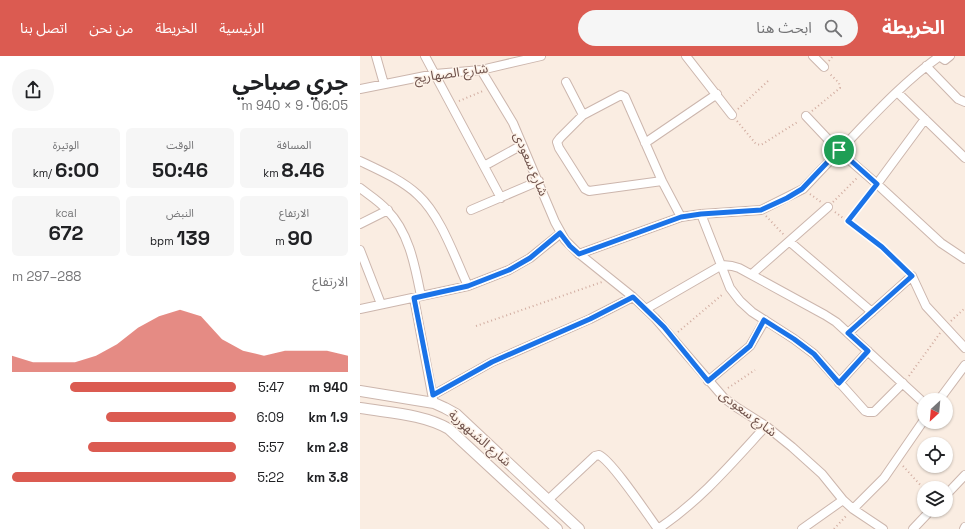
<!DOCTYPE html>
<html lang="ar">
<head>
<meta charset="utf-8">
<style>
	:root { --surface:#fff; --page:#f6f6f6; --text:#202124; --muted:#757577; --accent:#db5b51 }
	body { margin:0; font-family:"Space Grotesk","Noto Sans Arabic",sans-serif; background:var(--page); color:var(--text); direction:rtl; height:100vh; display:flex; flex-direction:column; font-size:15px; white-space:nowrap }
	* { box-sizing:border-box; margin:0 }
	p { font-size:13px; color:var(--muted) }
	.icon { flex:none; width:22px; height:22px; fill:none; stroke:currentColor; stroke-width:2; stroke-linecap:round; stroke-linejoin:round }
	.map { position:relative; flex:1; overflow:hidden; direction:ltr }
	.details { display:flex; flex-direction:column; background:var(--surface); width:360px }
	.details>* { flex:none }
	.needle { width:26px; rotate:206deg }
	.tools { position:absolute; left:557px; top:337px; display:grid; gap:8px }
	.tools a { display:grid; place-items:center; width:36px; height:36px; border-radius:50%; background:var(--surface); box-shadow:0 1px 3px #0004; font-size:20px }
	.pin { position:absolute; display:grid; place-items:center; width:34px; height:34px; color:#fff; margin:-17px; border:2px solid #fff; border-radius:50%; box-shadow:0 1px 4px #0007 }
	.round { display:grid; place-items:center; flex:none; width:42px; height:42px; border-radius:21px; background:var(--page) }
	.head { display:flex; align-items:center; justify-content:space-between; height:68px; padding:0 12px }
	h1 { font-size:22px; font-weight:700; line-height:30px }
	.figures { display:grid; grid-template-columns:repeat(3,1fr); gap:6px; height:68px; padding:4px 12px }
	.figures div { display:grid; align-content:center; border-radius:6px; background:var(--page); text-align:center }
	.figures b { font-size:20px; font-weight:700 }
	.figures small { font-size:11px; font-weight:400 }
	.figures p { font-size:11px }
	.chart { height:112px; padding:8px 12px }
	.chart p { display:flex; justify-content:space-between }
	.chart svg { width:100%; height:72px; margin-top:4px; fill:var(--accent); opacity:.7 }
	ul { padding:0 12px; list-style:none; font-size:13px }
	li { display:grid; grid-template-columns:64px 48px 1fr; align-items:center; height:30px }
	li i { height:10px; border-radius:5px; background:var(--accent) }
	header { display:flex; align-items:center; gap:24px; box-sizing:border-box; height:56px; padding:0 20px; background:var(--accent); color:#fff }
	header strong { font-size:19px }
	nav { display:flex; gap:22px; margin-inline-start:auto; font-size:14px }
	.search { width:280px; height:36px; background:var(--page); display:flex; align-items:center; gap:10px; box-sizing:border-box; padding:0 14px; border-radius:22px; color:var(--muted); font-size:15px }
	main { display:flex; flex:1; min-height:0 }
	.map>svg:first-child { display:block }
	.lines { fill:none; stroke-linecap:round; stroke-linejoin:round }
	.minor-casing { stroke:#ccb6ad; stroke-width:10 }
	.tertiary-casing { stroke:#ccb6ad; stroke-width:12 }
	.path { stroke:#d1aca0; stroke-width:2; stroke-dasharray:1 3; stroke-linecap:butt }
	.minor { stroke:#fff; stroke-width:8 }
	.tertiary { stroke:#fff; stroke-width:10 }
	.route-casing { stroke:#fff; stroke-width:8 }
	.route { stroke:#1a73e8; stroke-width:5 }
	.labels { text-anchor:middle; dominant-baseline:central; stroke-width:3; stroke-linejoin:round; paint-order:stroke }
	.street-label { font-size:13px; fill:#6f524b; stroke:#fdf2e8 }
</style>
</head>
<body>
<header>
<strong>الخريطة</strong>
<div class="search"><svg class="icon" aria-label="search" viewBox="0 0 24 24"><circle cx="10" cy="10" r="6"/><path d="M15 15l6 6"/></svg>ابحث هنا</div>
<nav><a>الرئيسية</a><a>الخريطة</a><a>من نحن</a><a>اتصل بنا</a></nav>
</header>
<main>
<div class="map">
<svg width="605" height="473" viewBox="0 0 605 473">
	<rect width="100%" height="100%" fill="#faede2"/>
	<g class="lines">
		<g class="minor-casing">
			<path id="minor" d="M16,0L24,28
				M65,0L141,142
				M326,0L372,59
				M453,0L464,11
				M579,0L585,4L590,0
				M580,0C542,27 511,62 479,95L517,128L581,187L605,203
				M566,10L598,43L605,46
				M121,14L153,67L195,166L205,184L217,196L273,241L295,262L364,342L376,351L406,370L432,391L462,418L483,444L493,453L523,473
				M206,26L223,59
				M0,33L75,18L121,14L181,0
				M537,36L605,102
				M285,87L357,38
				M0,105C19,114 42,124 58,139C81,160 95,202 108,230L149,214L170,202L201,177
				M124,110L162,89
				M302,125L229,135L225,133L199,92L197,86L200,82L223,59L261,39L265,41L302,125L321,161
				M517,128L565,63
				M0,132C9,139 19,145 27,154C49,176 55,210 61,240
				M111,154L179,125
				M341,158L370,232L380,245L392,256L434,283L454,298L505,355L508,356H514L543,327
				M0,168L28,154
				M430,186L512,256
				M0,194L21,248
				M219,198L321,161L341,158L401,154L443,133L479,95L446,60
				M392,218L468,151
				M54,242L73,343
				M0,253L108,230
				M286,253L362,209L372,210L379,212L465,259L476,266L564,347
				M488,277L552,220L566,250L605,292
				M348,325L390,290L405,264
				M479,327L508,295
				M73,339L132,306L230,263L273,241
				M579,344L605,309
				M586,439L605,419
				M188,444L235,400L239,399C252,405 287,458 298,473
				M493,453L524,422L564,364
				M298,473C340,445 372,407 406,370
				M442,473L483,444
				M553,473L571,454
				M604,473L605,471"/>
		</g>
		<g class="tertiary-casing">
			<path id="tertiary" d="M0,335L74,347L85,352L96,358L219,473
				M0,352C30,357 63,358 89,373L197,473"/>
		</g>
		<path class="path" d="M469,5L473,0
			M99,45L123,35
			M378,53L408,25
			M452,55L480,32L479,27L469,17
			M377,65L396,88L401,89L439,65
			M450,138L461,146
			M473,146L497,122
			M475,156L522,191L545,214
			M406,160L424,179
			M488,165L512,134
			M591,265L605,252
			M116,270L242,226
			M318,276L363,238
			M549,320L580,277
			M368,332L395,314
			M543,410L564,433
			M474,473L487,459"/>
		<use href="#minor" class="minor"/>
		<use href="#tertiary" class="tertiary"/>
	</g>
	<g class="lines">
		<g class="route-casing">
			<path id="route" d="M479,94L517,128L488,165L522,191L552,220L488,277L508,295L479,327L454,298L434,283L404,264L390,290L348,325L304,271L273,241L230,263L132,306L73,339L54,242L108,230L149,214L170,202L200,177L210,190L219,198L321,161L341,158L401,154L427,142L442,133Z"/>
		</g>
		<use href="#route" class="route"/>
	</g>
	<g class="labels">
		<g class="street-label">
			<text transform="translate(91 17) rotate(-8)">شارع الصهاريج</text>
			<text transform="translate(171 108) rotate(67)">شارع سعودى</text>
			<text transform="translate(388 357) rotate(37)">شارع سعودى</text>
			<text transform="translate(120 382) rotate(41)">شارع الشنهورية</text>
		</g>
	</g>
</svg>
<div class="tools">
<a><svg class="needle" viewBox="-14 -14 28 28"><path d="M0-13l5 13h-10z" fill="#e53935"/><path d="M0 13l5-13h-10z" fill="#757577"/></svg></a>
<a><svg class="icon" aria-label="locate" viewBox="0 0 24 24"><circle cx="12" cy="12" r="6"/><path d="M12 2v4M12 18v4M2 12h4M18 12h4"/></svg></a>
<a><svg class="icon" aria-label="layers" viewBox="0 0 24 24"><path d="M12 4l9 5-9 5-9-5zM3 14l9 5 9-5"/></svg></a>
</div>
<div class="pin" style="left:479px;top:94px;background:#1e9e55"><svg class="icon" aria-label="arrive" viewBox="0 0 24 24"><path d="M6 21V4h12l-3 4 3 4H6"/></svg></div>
</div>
<section class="details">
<div class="head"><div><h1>جري صباحي</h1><p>06:05 · 9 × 940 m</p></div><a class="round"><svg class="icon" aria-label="share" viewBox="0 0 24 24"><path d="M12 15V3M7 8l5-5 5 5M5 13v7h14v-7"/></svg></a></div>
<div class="figures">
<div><p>المسافة</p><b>8.46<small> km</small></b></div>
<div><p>الوقت</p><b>50:46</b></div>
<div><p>الوتيرة</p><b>6:00<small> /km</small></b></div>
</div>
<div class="figures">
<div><p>الارتفاع</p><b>90<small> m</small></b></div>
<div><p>النبض</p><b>139<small> bpm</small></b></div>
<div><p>kcal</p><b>672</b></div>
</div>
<div class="chart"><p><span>الارتفاع</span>288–297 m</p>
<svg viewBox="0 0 160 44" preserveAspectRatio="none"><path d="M0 44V34L10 38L20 38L30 38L40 34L50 27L60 17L70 10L80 6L90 10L100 24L110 31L120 34L130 31L140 31L150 31L160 34V44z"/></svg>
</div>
<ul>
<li><b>940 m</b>5:47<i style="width:74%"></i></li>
<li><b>1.9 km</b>6:09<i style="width:58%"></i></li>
<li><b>2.8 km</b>5:57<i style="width:66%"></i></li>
<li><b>3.8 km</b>5:22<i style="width:100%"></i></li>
</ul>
</section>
</main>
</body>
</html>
